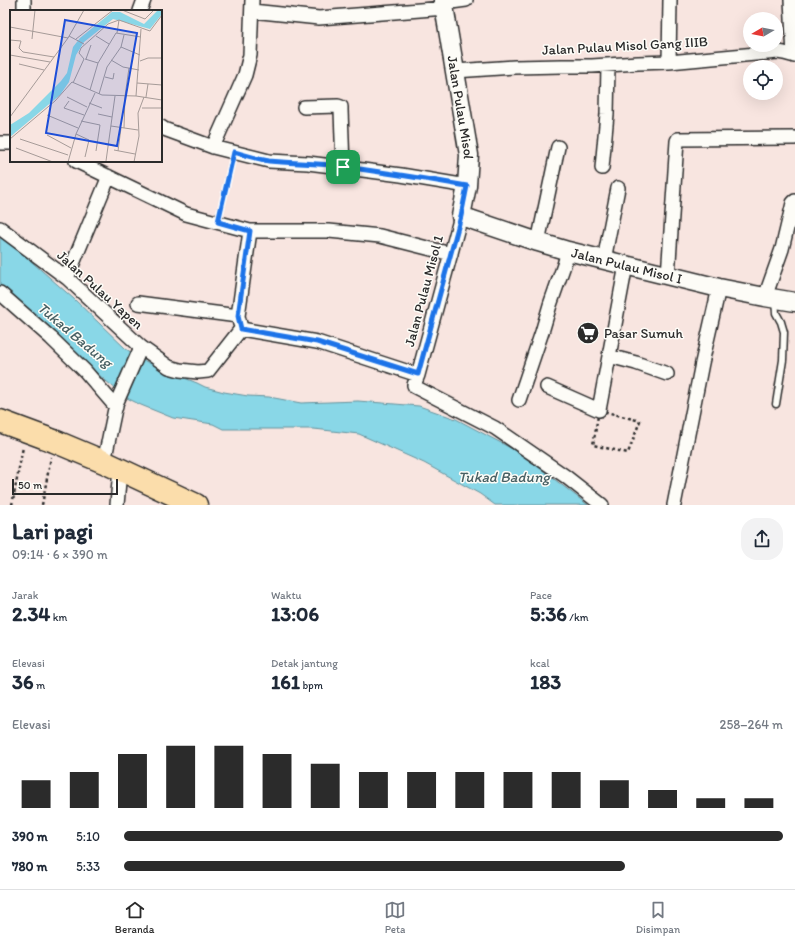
<!DOCTYPE html>
<html lang="id">
<head>
<meta charset="utf-8">
<style>
	:root { --surface:#fff; --page:#f2f2f3; --text:#1f2937; --muted:#747a83; --line:#e0e1e3; --accent:#2b2b2b }
	body { margin:0; font-family:Itim,sans-serif; background:var(--page); color:var(--text); height:100vh; display:flex; flex-direction:column; font-size:15px; white-space:nowrap }
	* { box-sizing:border-box; margin:0 }
	p { font-size:13px; color:var(--muted) }
	.icon { flex:none; width:22px; height:22px; fill:none; stroke:currentColor; stroke-width:2; stroke-linecap:round; stroke-linejoin:round }
	.map { position:relative; height:505px; overflow:hidden }
	.side { display:flex; flex-direction:column; background:var(--surface); flex:1 }
	.side>* { flex:none }
	.needle { width:26px; rotate:260deg }
	.fabs { position:absolute; left:743px; top:12px; display:grid; gap:8px }
	.fabs a { display:grid; place-items:center; width:40px; height:40px; border-radius:50%; background:var(--surface); box-shadow:0 4px 16px #0002; font-size:20px }
	.scale { position:absolute; left:12px; bottom:10px; width:106px; box-sizing:border-box; padding-left:4px; border:2px solid #2b2b2b; border-top:0; font-size:11px; line-height:14px; white-space:nowrap; color:#2b2b2b; -webkit-text-stroke:3px #fdfcf7; paint-order:stroke }
	.pin { position:absolute; display:grid; place-items:center; width:34px; height:34px; color:#fff; margin:-17px; border-radius:8px; box-shadow:0 2px 6px #0006 }
	.round { display:grid; place-items:center; flex:none; width:42px; height:42px; border-radius:16px; background:var(--page) }
	.overview { display:flex; align-items:center; justify-content:space-between; height:68px; padding:0 12px }
	h1 { font-size:22px; font-weight:700; line-height:30px }
	.figures { display:grid; grid-template-columns:repeat(3,1fr); gap:6px; height:68px; padding:4px 12px }
	.figures div { display:grid; align-content:center }
	.figures b { font-size:20px; font-weight:700 }
	.figures small { font-size:11px; font-weight:400 }
	.figures p { font-size:11px }
	.chart { height:112px; padding:8px 12px }
	.chart p { display:flex; justify-content:space-between }
	.chart svg { width:100%; height:72px; margin-top:4px; stroke:var(--accent); stroke-width:6 }
	ul { padding:0 12px; list-style:none; font-size:13px }
	li { display:grid; grid-template-columns:64px 48px 1fr; align-items:center; height:30px }
	li i { height:10px; border-radius:5px; background:var(--accent) }
	.tab-bar { display:flex; justify-content:space-around; align-items:center; height:56px; border-top:1px solid var(--line); background:var(--surface); font-size:11px; color:var(--muted) }
	.tab-bar a { display:grid; justify-items:center; gap:2px }
	.tab-bar .on { color:var(--accent) }
	.map>svg:first-child { display:block }
	.water { fill:#89d7e7; stroke:#63929c }
	.lines { fill:none; stroke-linecap:round; stroke-linejoin:round }
	.lane-casing { stroke:#2b2b2b; stroke-width:9 }
	.street-casing { stroke:#2b2b2b; stroke-width:16 }
	.secondary-casing { stroke:#2b2b2b; stroke-width:21 }
	.highway-casing { stroke:#2b2b2b; stroke-width:25 }
	.path { stroke:#2b2b2b; stroke-width:2.5; stroke-dasharray:3 3; stroke-linecap:butt }
	.lane { stroke:#fdfcf7; stroke-width:6 }
	.street { stroke:#fdfcf7; stroke-width:13 }
	.secondary { stroke:#fdfcf7; stroke-width:18 }
	.highway { stroke:#fbddab; stroke-width:22 }
	.route-casing { stroke:#fff; stroke-width:8 }
	.route { stroke:#1a73e8; stroke-width:5 }
	.labels { text-anchor:middle; dominant-baseline:central; stroke-width:3; stroke-linejoin:round; paint-order:stroke }
	.street-label { font-size:14px; fill:#2b2b2b; stroke:#fdfcf7 }
	.poi-label { font-size:14px; fill:#2b2b2b; stroke:#fdfcf7; text-anchor:start }
	.water-label { font-size:15px; font-style:italic; fill:#475f63; stroke:#fdfcf7 }
	.inset-road { fill:none; stroke:#a69b98; stroke-width:1 }
	.view { fill:#1d4ed8; fill-opacity:0.15; stroke:#1d4ed8; stroke-width:2 }
	.inset-edge { fill:none; stroke:#2b2b2b; stroke-width:2 }
</style>
</head>
<body>
<div class="map">
<svg width="795" height="505" viewBox="0 0 795 505">
	<rect width="100%" height="100%" fill="#f8e5e0"/>
	<filter id="ink" filterUnits="userSpaceOnUse"><feTurbulence type="fractalNoise" baseFrequency=".025" numOctaves="2"/><feDisplacementMap in="SourceGraphic" scale="8" xChannelSelector="R" yChannelSelector="G"/><feConvolveMatrix kernelMatrix="1 2 1 2 8 2 1 2 1" color-interpolation-filters="sRGB"/></filter>
	<g filter="url(#ink)">
		<path class="water" d="M0,234L74,299L126,349L143,360L162,369L197,383L205,387L224,392L248,396L269,397L301,403L358,401L419,406L456,419L520,453L588,505H495L480,494L424,463L359,434L314,429H223L213,424L173,418L141,405L127,398L106,381L0,291Z"/>
		<g class="lines">
			<g class="lane-casing">
				<path id="lane" d="M775,301L776,313L781,322L784,332L783,360L776,404"/>
			</g>
			<g class="street-casing">
				<path id="street" d="M791,0L794,56
					M444,3L466,0
					M24,11V0
					M140,11L144,0
					M252,11L319,18L445,8
					M669,62L670,0
					M455,71L515,67L562,66H592L638,63L669,62L778,52L784,53L795,56
					M304,107L338,106L341,107V110L343,167
					M161,127L164,129L213,147L269,161L308,163L332,166L401,175L467,186
					M0,143H11
					M213,147L245,75L250,55L252,0
					M76,161L186,214L250,231H329L380,236L451,254
					M602,168L607,114L608,66
					M461,216L418,375L414,385L415,387L495,428L565,476L602,505
					M0,228L67,278L141,347L169,367L180,370L198,372L208,371L241,329L317,342L418,375
					M538,242L558,147
					M604,260L618,188
					M668,276L677,141L678,139L795,138
					M67,278L107,181L108,176
					M0,293L51,338L85,371L116,407
					M765,297L782,249L793,203L795,201
					M138,303L238,316
					M240,324L238,316L250,231
					M609,356L636,363L667,374
					M547,387L599,410L626,265
					M519,400L542,332L550,305L564,265L568,251
					M104,462L116,404L141,347
					M117,505L120,469
					M674,505L702,363L719,288"/>
			</g>
			<g class="secondary-casing">
				<g id="secondary">
					<path id="s1" d="M443,0L469,155L467,186L461,216L538,242L568,251L719,288L765,297L795,302"/>
				</g>
			</g>
			<g class="highway-casing">
				<path id="highway" d="M0,421L54,441L104,462L196,505"/>
			</g>
			<path class="path" d="M221,210L231,164
				M599,410L640,421L628,453L593,445Z
				M12,505L23,447
				M42,505L51,457"/>
			<use href="#lane" class="lane"/>
			<use href="#street" class="street"/>
			<use href="#secondary" class="secondary"/>
			<use href="#highway" class="highway"/>
		</g>
	</g>
	<g class="lines" filter="url(#ink)">
		<g class="route-casing">
			<path id="route" d="M234,152C245,155 257,159 269,161C290,163 310,163 330,165C376,171 421,178 467,186L461,216L418,374L317,342L241,329L238,316L250,231L218,222Z"/>
		</g>
		<use href="#route" class="route"/>
	</g>
	<defs>
		<g id="supermarket-disc" transform="scale(1.15)"><circle r="9.5" fill="#2b2b2b" stroke="#fdfcf7"/><path d="M-6-5.5h2.5l.6 2H6L4.5 2H-2.5L-4.4-4H-6ZM-1.5 3.2a1.3 1.3 0 1 0 .1 0ZM3 3.2a1.3 1.3 0 1 0 .1 0Z" fill="#fff"/></g>
	</defs>
	<g fill-rule="evenodd">
		<use href="#supermarket-disc" x="588" y="333"/>
	</g>
	<g class="labels">
		<g class="street-label">
			<text transform="translate(625 46) rotate(-3)">Jalan Pulau Misol Gang IIIB</text>
			<text stroke="none"><textPath href="#s1" startOffset="109">Jalan Pulau Misol</textPath></text>
			<text stroke="none"><textPath href="#s1" startOffset="392">Jalan Pulau Misol I</textPath></text>
			<text transform="translate(100 290) rotate(42)">Jalan Pulau Yapen</text>
			<text transform="translate(424 291) rotate(-75)">Jalan Pulau Misol 1</text>
		</g>
		<g class="poi-label">
			<text x="604" y="333">Pasar Sumuh</text>
		</g>
		<g class="water-label">
			<text transform="translate(75 335) rotate(40)">Tukad Badung</text>
			<text x="504" y="477">Tukad Badung</text>
		</g>
	</g>
	<g transform="translate(10 10)">
		<rect width="152" height="152" fill="#f8e5e0"/>
		<path d="M148,0H152V4L140,19L103,9L74,32L66,45L59,72L50,85L0,127V115L19,103L51,71L57,63L63,37L70,28L102,2H110L134,14Z" fill="#89d7e7"/>
		<path class="inset-road" d="M112,0L135,9L144,0M0,17L58,28M107,23L109,10M59,26L74,34M86,26L99,34M22,29L25,0M66,29L103,0M0,30L11,31L9,38L13,42L44,47M111,37L130,45M0,45L40,52M75,49L88,53M76,49L81,35M101,50L113,57L129,60M130,51L138,48H152M9,54L34,60M95,67L103,69L104,63M63,73L74,49L69,43L71,38L98,14L109,10L140,21L152,5M127,73L152,75M80,80L88,53L106,23L131,27M89,84L97,57L111,37L114,25M115,86L119,58M126,86L131,19M57,87L77,97M136,87L138,74M59,91L54,98L74,105M79,93L92,98M132,98H152M88,104L102,107M37,105L68,118M0,107L58,28L74,0M71,111L90,115L86,141M101,116L128,120M114,118L115,86M66,124L79,130L75,147M37,125L61,138M0,129L45,91L62,72L92,85L126,86L152,90M10,129L58,145M6,138L43,152M104,140L125,144M108,141L111,118M96,151L105,86M58,152L66,124L85,83M124,152L129,126L128,103L134,87"/>
		<path class="view" d="M55,10L127,23L107,136L36,123Z"/>
		<rect width="152" height="152" class="inset-edge"/>
	</g>
</svg>
<div class="fabs">
<a><svg class="needle" viewBox="-14 -14 28 28"><path d="M0-13l5 13h-10z" fill="#e53935"/><path d="M0 13l5-13h-10z" fill="#747a83"/></svg></a>
<a><svg class="icon" aria-label="locate" viewBox="0 0 24 24"><circle cx="12" cy="12" r="6"/><path d="M12 2v4M12 18v4M2 12h4M18 12h4"/></svg></a>
</div>
<div class="scale">50 m</div>
<div class="pin" style="left:343px;top:167px;background:#1e9e55"><svg class="icon" aria-label="arrive" viewBox="0 0 24 24"><path d="M6 21V4h12l-3 4 3 4H6"/></svg></div>
</div>
<section class="side">
<div class="overview"><div><h1>Lari pagi</h1><p>09:14 · 6 × 390 m</p></div><a class="round"><svg class="icon" aria-label="share" viewBox="0 0 24 24"><path d="M12 15V3M7 8l5-5 5 5M5 13v7h14v-7"/></svg></a></div>
<div class="figures">
<div><p>Jarak</p><b>2.34<small> km</small></b></div>
<div><p>Waktu</p><b>13:06</b></div>
<div><p>Pace</p><b>5:36<small> /km</small></b></div>
</div>
<div class="figures">
<div><p>Elevasi</p><b>36<small> m</small></b></div>
<div><p>Detak jantung</p><b>161<small> bpm</small></b></div>
<div><p>kcal</p><b>183</b></div>
</div>
<div class="chart"><p><span>Elevasi</span>258–264 m</p>
<svg viewBox="0 0 160 44" preserveAspectRatio="none"><path d="M5 44V27M15 44V22M25 44V11M35 44V6M45 44V6M55 44V11M65 44V17M75 44V22M85 44V22M95 44V22M105 44V22M115 44V22M125 44V27M135 44V33M145 44V38M155 44V38"/></svg>
</div>
<ul>
<li><b>390 m</b>5:10<i style="width:100%"></i></li>
<li><b>780 m</b>5:33<i style="width:76%"></i></li>
</ul>
</section>
<nav class="tab-bar">
<a class="on"><svg class="icon" aria-label="home" viewBox="0 0 24 24"><path d="M3 11l9-7 9 7M6 9v11h12V9"/></svg>Beranda</a>
<a><svg class="icon" aria-label="map" viewBox="0 0 24 24"><path d="M3 6l6-2 6 2 6-2v14l-6 2-6-2-6 2zM9 4v14M15 6v14"/></svg>Peta</a>
<a><svg class="icon" aria-label="saved" viewBox="0 0 24 24"><path d="M7 4h10v16l-5-4-5 4z"/></svg>Disimpan</a>
</nav>
</body>
</html>
